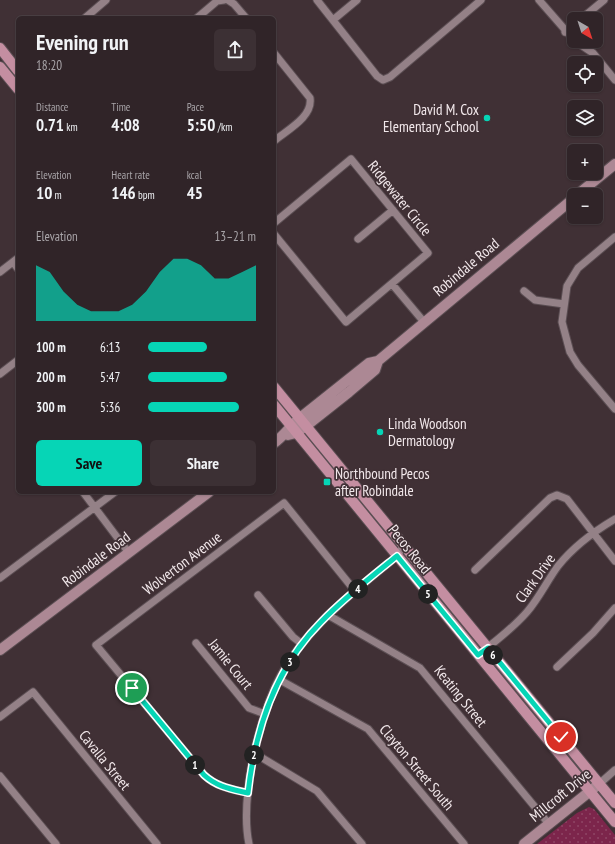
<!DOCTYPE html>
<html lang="en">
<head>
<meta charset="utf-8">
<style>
	:root { --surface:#302428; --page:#3c3034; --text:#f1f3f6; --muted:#a8a4a8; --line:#4b4145; --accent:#06d5b6 }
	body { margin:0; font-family:"PT Sans Narrow",sans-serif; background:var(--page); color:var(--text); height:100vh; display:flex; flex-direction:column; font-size:15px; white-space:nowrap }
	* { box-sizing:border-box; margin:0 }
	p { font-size:13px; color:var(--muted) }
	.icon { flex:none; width:22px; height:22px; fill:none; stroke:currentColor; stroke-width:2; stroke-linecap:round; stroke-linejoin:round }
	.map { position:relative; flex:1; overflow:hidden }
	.drawer { position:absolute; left:16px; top:16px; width:260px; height:478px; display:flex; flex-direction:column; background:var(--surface); border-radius:6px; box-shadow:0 1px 3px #0004,0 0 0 1px var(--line) }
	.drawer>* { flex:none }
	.needle { width:26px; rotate:141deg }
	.tools { position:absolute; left:567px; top:12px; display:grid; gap:8px }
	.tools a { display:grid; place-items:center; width:36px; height:36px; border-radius:6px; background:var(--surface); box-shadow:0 1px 3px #0004,0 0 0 1px var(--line); font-size:20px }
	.pin { position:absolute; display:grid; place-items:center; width:34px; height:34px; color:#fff; margin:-17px; border:2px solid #fff; border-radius:50%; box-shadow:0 1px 4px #0007 }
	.km { position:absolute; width:20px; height:20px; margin:-10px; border-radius:50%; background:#222; color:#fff; font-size:11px; line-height:20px; text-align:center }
	.round { display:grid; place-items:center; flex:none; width:42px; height:42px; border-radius:6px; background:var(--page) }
	.summary { display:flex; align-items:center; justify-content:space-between; height:68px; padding:0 20px }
	h1 { font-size:22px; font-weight:700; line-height:30px }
	.stats { display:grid; grid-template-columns:repeat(3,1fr); gap:6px; height:68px; padding:4px 20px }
	.stats div { display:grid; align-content:center }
	.stats b { font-size:17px; font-weight:700 }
	.stats small { font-size:11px; font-weight:400 }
	.stats p { font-size:11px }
	.chart { height:112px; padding:8px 20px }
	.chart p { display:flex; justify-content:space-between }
	.chart svg { width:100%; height:72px; margin-top:4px; fill:var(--accent); opacity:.7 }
	.cta { display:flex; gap:8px; margin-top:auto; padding:8px 20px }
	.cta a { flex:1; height:46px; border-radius:6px; background:var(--accent); color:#111; font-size:16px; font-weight:700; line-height:46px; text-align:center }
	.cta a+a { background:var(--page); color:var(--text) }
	ul { padding:0 20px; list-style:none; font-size:13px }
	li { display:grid; grid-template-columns:64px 48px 1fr; align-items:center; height:30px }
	li i { height:10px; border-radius:5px; background:var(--accent) }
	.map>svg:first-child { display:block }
	.park { fill:url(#park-dots) }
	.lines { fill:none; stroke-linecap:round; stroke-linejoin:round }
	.street-casing { stroke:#5b4e53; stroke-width:9 }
	.secondary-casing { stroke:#5b4e53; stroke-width:12 }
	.primary-casing { stroke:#5b4e53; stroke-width:12 }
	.street { stroke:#948187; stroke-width:7 }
	.secondary { stroke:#ac8894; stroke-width:10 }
	.primary { stroke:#c48ea1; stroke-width:10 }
	.route-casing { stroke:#fff; stroke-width:8 }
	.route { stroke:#06d5b6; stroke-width:5 }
	.poi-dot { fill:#06d5b6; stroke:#403035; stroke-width:1.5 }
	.labels { text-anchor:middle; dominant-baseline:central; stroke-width:3.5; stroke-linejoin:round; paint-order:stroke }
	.poi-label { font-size:15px; fill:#f2e8eb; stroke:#403035; text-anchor:start }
	.street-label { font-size:15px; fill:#f2e8eb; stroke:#403035 }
</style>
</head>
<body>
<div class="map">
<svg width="615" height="844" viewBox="0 0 615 844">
	<defs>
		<pattern id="park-dots" width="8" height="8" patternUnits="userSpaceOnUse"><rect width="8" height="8" fill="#7c254b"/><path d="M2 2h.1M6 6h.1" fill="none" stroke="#8f4565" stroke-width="1.8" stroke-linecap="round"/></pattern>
	</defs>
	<rect width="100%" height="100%" fill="#403035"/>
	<path class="park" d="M589,807L594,809L615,835V844H537L577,813Z"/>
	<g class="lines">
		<g class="street-casing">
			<path id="street" d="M228,0L234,4L246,18
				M317,0L377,76L383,80L390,77L481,0
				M539,0L574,40
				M85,18L106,0
				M197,18L217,1L224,0
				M581,19L604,0
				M333,20L357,0
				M565,32L574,25
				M575,41L593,53L615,80
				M274,53L310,98C313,117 287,130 274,141
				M274,223L351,159L428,253L346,322L274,234
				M615,237L578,268L567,286L562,322L570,352L578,365L615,409
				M358,239L393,210
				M13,262L18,269
				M0,272L18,258
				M392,284L424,322
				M524,291L535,300L564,304
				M0,374L18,360
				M83,492L129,553
				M475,570L550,498L557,495L567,499L615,561
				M0,578L115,492
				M258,595L293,637L302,644
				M328,615L420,668L549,824
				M196,643L249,708L265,714
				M478,655C495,642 513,628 527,612C539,598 547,581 558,566C574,546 593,532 615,519
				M557,667L593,633L615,608
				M280,680L368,729L464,844
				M0,717L33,692L157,844
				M254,753L317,791L362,844
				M0,776L56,844
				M599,784L615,770
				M248,793C231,789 217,787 204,775L96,645L284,503L355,591
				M249,844C243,815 248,782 254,753C259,732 264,712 273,692C297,634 350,595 397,556L404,545"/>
		</g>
		<g class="secondary-casing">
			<path id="secondary" d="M577,195L615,164
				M288,435L296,433L306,426L349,392L375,370L378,361
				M274,443C284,436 290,426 300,418L369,363L378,361L574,198
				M0,650L209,492
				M524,844L599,784"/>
		</g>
		<g class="primary-casing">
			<path id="primary" d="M0,48L18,71
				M0,67L18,89
				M274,387L615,803
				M274,405L615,822"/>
		</g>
		<use href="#street" class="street"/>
		<use href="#secondary" class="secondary"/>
		<use href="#primary" class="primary"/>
	</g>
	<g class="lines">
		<g class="route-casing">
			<path id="route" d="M132,688L204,775C217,787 231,789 248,793C255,730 275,668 321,622C344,598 371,577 397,556L478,655L488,648L561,737"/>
		</g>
		<use href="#route" class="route"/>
	</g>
	<g class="poi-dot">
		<circle cx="487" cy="118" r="4"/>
		<circle cx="380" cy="432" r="4"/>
		<rect x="323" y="478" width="8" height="8" rx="2"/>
	</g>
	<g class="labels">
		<g class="poi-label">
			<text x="479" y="109" text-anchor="end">David M. Cox<tspan x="479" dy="17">Elementary School</tspan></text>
			<text x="388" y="423">Linda Woodson<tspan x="388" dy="17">Dermatology</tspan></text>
			<text x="335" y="473">Northbound Pecos<tspan x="335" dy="17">after Robindale</tspan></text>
		</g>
		<g class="street-label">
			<text transform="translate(400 198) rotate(51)">Ridgewater Circle</text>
			<text transform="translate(466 267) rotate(-40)">Robindale Road</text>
			<text transform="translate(410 549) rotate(51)">Pecos Road</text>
			<text transform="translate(96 559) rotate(-37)">Robindale Road</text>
			<text transform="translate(182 563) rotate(-37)">Wolverton Avenue</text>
			<text transform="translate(535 578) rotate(-54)">Clark Drive</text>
			<text transform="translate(231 664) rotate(51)">Jamie Court</text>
			<text transform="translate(461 696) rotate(51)">Keating Street</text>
			<text transform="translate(105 760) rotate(51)">Cavalla Street</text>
			<text transform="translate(417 767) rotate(50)">Clayton Street South</text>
			<text transform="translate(560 795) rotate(-39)">Millcroft Drive</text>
		</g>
	</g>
</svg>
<div class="tools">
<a><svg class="needle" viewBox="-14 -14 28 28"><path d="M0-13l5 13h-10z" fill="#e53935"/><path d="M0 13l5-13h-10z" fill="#a8a4a8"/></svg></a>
<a><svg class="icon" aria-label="locate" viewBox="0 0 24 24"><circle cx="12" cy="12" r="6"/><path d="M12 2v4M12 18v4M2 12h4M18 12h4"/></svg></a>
<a><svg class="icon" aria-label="layers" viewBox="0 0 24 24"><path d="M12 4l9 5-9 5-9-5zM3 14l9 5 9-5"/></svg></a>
<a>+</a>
<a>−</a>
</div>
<div class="pin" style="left:132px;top:688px;background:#1e9e55"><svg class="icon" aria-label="arrive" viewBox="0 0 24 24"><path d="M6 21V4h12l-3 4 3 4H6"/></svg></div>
<div class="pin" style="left:561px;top:737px;background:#d93025"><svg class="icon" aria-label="check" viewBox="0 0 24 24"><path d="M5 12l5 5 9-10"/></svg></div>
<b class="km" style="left:195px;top:765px">1</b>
<b class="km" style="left:254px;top:755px">2</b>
<b class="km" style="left:290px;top:662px">3</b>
<b class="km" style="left:358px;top:589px">4</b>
<b class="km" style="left:428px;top:594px">5</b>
<b class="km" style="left:493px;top:655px">6</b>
<section class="drawer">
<div class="summary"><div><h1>Evening run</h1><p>18:20</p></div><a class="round"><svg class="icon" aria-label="share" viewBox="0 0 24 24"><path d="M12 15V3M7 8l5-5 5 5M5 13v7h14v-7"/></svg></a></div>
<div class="stats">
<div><p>Distance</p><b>0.71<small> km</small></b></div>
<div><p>Time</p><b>4:08</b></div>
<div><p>Pace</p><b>5:50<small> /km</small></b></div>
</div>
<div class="stats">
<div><p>Elevation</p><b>10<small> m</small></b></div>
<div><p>Heart rate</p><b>146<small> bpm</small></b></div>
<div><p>kcal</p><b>45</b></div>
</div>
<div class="chart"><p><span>Elevation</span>13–21 m</p>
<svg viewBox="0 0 160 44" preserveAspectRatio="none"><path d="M0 44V10L10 14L20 26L30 34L40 38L50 38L60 38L70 34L80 26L90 14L100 6L110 6L120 10L130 18L140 18L150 14L160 10V44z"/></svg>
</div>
<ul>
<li><b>100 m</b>6:13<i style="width:55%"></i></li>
<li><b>200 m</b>5:47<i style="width:73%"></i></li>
<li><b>300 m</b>5:36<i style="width:84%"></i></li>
</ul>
<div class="cta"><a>Save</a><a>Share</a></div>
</section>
</div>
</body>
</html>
